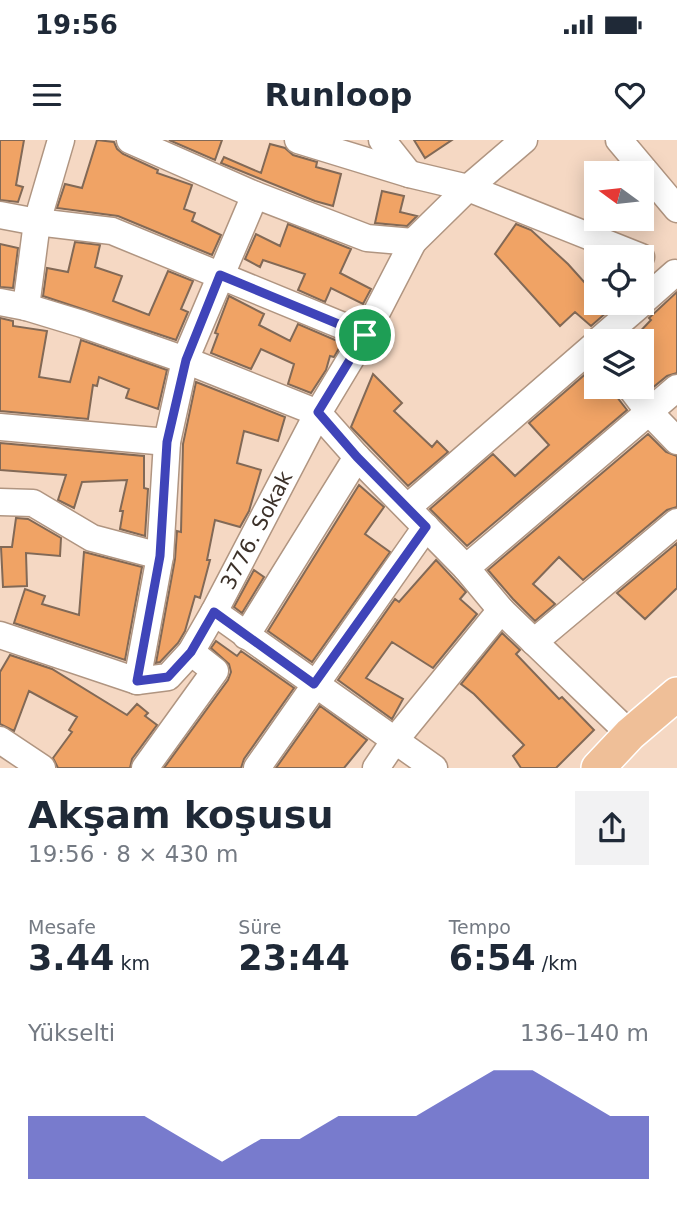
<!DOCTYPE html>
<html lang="tr">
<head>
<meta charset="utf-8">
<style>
	:root { --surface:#fff; --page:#f2f2f3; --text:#1f2937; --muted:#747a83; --accent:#3f44b9 }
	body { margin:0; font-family:"DejaVu Sans",sans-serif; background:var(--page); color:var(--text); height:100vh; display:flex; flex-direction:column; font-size:26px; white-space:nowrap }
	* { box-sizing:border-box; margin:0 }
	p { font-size:23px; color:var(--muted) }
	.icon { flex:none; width:38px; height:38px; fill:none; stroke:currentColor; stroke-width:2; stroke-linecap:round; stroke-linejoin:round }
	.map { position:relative; height:628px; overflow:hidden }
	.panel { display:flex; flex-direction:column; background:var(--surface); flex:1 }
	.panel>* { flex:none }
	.needle { width:46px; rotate:285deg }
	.tools { position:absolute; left:584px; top:21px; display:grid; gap:14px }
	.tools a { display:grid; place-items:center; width:70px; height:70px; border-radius:0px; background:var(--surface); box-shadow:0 4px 18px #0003; font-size:35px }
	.pin { position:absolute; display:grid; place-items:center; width:60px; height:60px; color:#fff; margin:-30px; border:4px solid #fff; border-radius:50%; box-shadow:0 2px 7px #0007 }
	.round { display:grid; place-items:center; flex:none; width:74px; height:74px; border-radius:0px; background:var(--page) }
	.head { display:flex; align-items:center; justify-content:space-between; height:119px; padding:0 28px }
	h1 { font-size:38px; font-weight:800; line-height:52px }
	.stats { display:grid; grid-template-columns:repeat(3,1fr); gap:10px; height:119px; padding:7px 28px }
	.stats div { display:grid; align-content:center }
	.stats b { font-size:35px; font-weight:800 }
	.stats small { font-size:19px; font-weight:400 }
	.stats p { font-size:19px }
	.chart { height:196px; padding:14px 28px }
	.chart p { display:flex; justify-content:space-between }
	.chart svg { width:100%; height:126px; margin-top:7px; fill:var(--accent); opacity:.7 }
	.status { display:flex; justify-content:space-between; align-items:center; height:49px; padding:0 35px; background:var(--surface); direction:ltr }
	.status svg { height:19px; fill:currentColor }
	header { display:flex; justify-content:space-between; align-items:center; height:91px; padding:0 28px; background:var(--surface); font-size:32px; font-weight:800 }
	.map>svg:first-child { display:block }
	.building { fill:#f0a365; stroke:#826956; stroke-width:2 }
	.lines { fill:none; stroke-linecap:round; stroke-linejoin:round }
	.minor-casing { stroke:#b09581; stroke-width:29 }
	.major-casing { stroke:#fff; stroke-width:36 }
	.minor { stroke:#fff; stroke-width:26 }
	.major { stroke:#efbf98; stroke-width:33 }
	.route-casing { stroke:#fff; stroke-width:14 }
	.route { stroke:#3f44b9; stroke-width:9 }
	.labels { text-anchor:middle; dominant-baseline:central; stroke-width:5; stroke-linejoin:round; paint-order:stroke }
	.street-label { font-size:21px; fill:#3c3129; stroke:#fff }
</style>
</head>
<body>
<div class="status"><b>19:56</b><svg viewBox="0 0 49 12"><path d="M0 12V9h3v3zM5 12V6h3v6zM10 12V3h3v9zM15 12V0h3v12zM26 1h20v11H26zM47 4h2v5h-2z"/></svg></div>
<header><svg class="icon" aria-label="menu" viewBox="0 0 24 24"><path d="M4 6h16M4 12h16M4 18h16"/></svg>Runloop<svg class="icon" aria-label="heart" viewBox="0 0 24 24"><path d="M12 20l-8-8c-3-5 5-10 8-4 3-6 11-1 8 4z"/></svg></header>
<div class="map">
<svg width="677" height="628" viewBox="0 0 677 628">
	<rect width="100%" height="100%" fill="#f5d8c3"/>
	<path class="building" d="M0,0H24L16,45L23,47L18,62L0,60Z
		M97,0L114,2L117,9L123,14L158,30L157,33L192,45L184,69L195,73L192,81L221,95L212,115L118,76L57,68L65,44L82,48Z
		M169,0H222L215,20Z
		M414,0H452L425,18Z
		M270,4L285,8L293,15L317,22L316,27L341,34L333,66L315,61L221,23L224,17L261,33Z
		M382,51L404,56L400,72L417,76L407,86L375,83Z
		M288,84L351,109L340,133L371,149L363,164L331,148L325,162L298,150L305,134L263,120L260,127L245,119L256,94L280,106Z
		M516,84L531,90L568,124L595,154L591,157L607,172L591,186L575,172L560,186L495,114Z
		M75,102L100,105L95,127L122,136L113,161L149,175L168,131L193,141L181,169L188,172L176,200L43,156L47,128L68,132Z
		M0,104L18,108L13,148L0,147Z
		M677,152V233L667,236L651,249L642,237V201H631L651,180L649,178Z
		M229,156L264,174L259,185L290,201L298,184L342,203L334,217L330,216L326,230L311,253L288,244L294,224L261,209L251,229L211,213L218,194L215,193Z
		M0,178L13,181V186L47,191L39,237L70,242L81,200L167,230L158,269L126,258L129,249L99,237L97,246L93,245L88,279L0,271Z
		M597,224V247H615L617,257L627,270L467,406L430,369L493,314L515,336L549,305L529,283Z
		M373,234L402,263L394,271L432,307L437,301L448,312L408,346L351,287Z
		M196,242L285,277L278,301L244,291L237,323L261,330L249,371L240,387L215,380L207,420H210L200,458L195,456L185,491L178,503L160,522L156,523L175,419L177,391L181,392L183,304Z
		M648,294L666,312L677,316V367L667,370L583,440L559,417L533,444L555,464L535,481L513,459L488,430Z
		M0,303L144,316V348L148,349L145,396L120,389L123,371H120L127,340L82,342L74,368L58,360L66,335L0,330Z
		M359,345L384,367L365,394L390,412L312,522L268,491Z
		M16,378L28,379L61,398L60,416L26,413L27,446L3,447L1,407H12Z
		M677,403V448L645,479L617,453Z
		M84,412L142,427L125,520L14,483L25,449L45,456L42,464L79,475Z
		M436,420L466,452L460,459L477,474L433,528L392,502L366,538L403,559L392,579L338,540L395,459L399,462Z
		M254,430L264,437L242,473L234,467Z
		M502,493L520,510L516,514L559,559L562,557L594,590L556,628H521L513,616L524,605L474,554L461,544Z
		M216,501L237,516L241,511L294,548L244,619L241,628H164L228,540L231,532L229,524L211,508Z
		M10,515L52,529L127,575L137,564L148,573L145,576L157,585L132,619L130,628H58L53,618L72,592L69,590L77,577L29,551L14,591L0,584V532Z
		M320,566L367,600L344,628H276Z"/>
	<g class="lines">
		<g class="minor-casing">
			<g id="minor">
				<path d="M130,0L255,55L367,98L413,102"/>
				<path d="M298,0L409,34L468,48L641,117"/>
				<path d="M382,0L409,34"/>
				<path d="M619,0L677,69"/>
				<path d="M0,75L37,82L112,91L365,195L413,102L468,48L524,0"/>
				<path d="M0,162L26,167L82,184L185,220L318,273L357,317L466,428L501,470L630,594"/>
				<path d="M642,162L675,133"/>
				<path d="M26,167L37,82L61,0"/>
				<path d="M598,201L642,163"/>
				<path d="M630,247L649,272L677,301"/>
				<path d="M0,287L167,302"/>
				<path d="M0,362L33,363L92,398L160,416"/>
				<path d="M408,367L597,203"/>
				<path d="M466,428L677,248"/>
				<path d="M214,472L434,628"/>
				<path id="s1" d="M0,495L137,541L168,537L191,512L214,472L318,273L365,195"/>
				<path d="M246,496L357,317"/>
				<path d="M534,502L677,382"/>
				<path d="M137,541L160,416L167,302L185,220L255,55"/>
				<path d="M0,600L42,628"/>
				<path d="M145,628L215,531L191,512"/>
				<path d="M257,628L426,387"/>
				<path d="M376,628L395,600L501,470"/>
			</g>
		</g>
		<g class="major-casing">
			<path id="major" d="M598,628L630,594L677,554"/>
		</g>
		<use href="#minor" class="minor"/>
		<use href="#major" class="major"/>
	</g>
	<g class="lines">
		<g class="route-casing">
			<path id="route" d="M220,135L365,195L318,272L357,317L426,387L314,544L214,472L191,512L168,537L137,541L160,416L167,302L186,220Z"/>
		</g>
		<use href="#route" class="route"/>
	</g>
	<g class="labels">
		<g class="street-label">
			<text stroke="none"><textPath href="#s1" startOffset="348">3776. Sokak</textPath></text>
		</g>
	</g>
</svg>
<div class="tools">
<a><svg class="needle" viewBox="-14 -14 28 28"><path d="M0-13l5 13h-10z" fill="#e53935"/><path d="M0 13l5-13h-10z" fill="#747a83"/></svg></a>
<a><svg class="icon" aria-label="locate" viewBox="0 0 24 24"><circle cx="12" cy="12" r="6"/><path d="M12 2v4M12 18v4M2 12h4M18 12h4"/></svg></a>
<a><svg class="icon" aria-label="layers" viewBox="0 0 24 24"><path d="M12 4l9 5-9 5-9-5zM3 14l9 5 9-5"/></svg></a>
</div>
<div class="pin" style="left:365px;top:195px;background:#1e9e55"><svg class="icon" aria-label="arrive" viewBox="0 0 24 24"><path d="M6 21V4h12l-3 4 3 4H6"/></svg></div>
</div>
<section class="panel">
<div class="head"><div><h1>Akşam koşusu</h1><p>19:56 · 8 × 430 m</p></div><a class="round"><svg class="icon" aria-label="share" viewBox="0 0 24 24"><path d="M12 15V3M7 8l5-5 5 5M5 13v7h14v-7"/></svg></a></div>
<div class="stats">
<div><p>Mesafe</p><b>3.44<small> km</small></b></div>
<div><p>Süre</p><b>23:44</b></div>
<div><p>Tempo</p><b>6:54<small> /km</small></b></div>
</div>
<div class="chart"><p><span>Yükselti</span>136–140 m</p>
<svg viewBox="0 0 160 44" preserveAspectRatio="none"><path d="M0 44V22L10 22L20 22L30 22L40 30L50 38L60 30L70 30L80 22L90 22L100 22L110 14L120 6L130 6L140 14L150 22L160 22V44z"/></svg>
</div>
</section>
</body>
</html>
